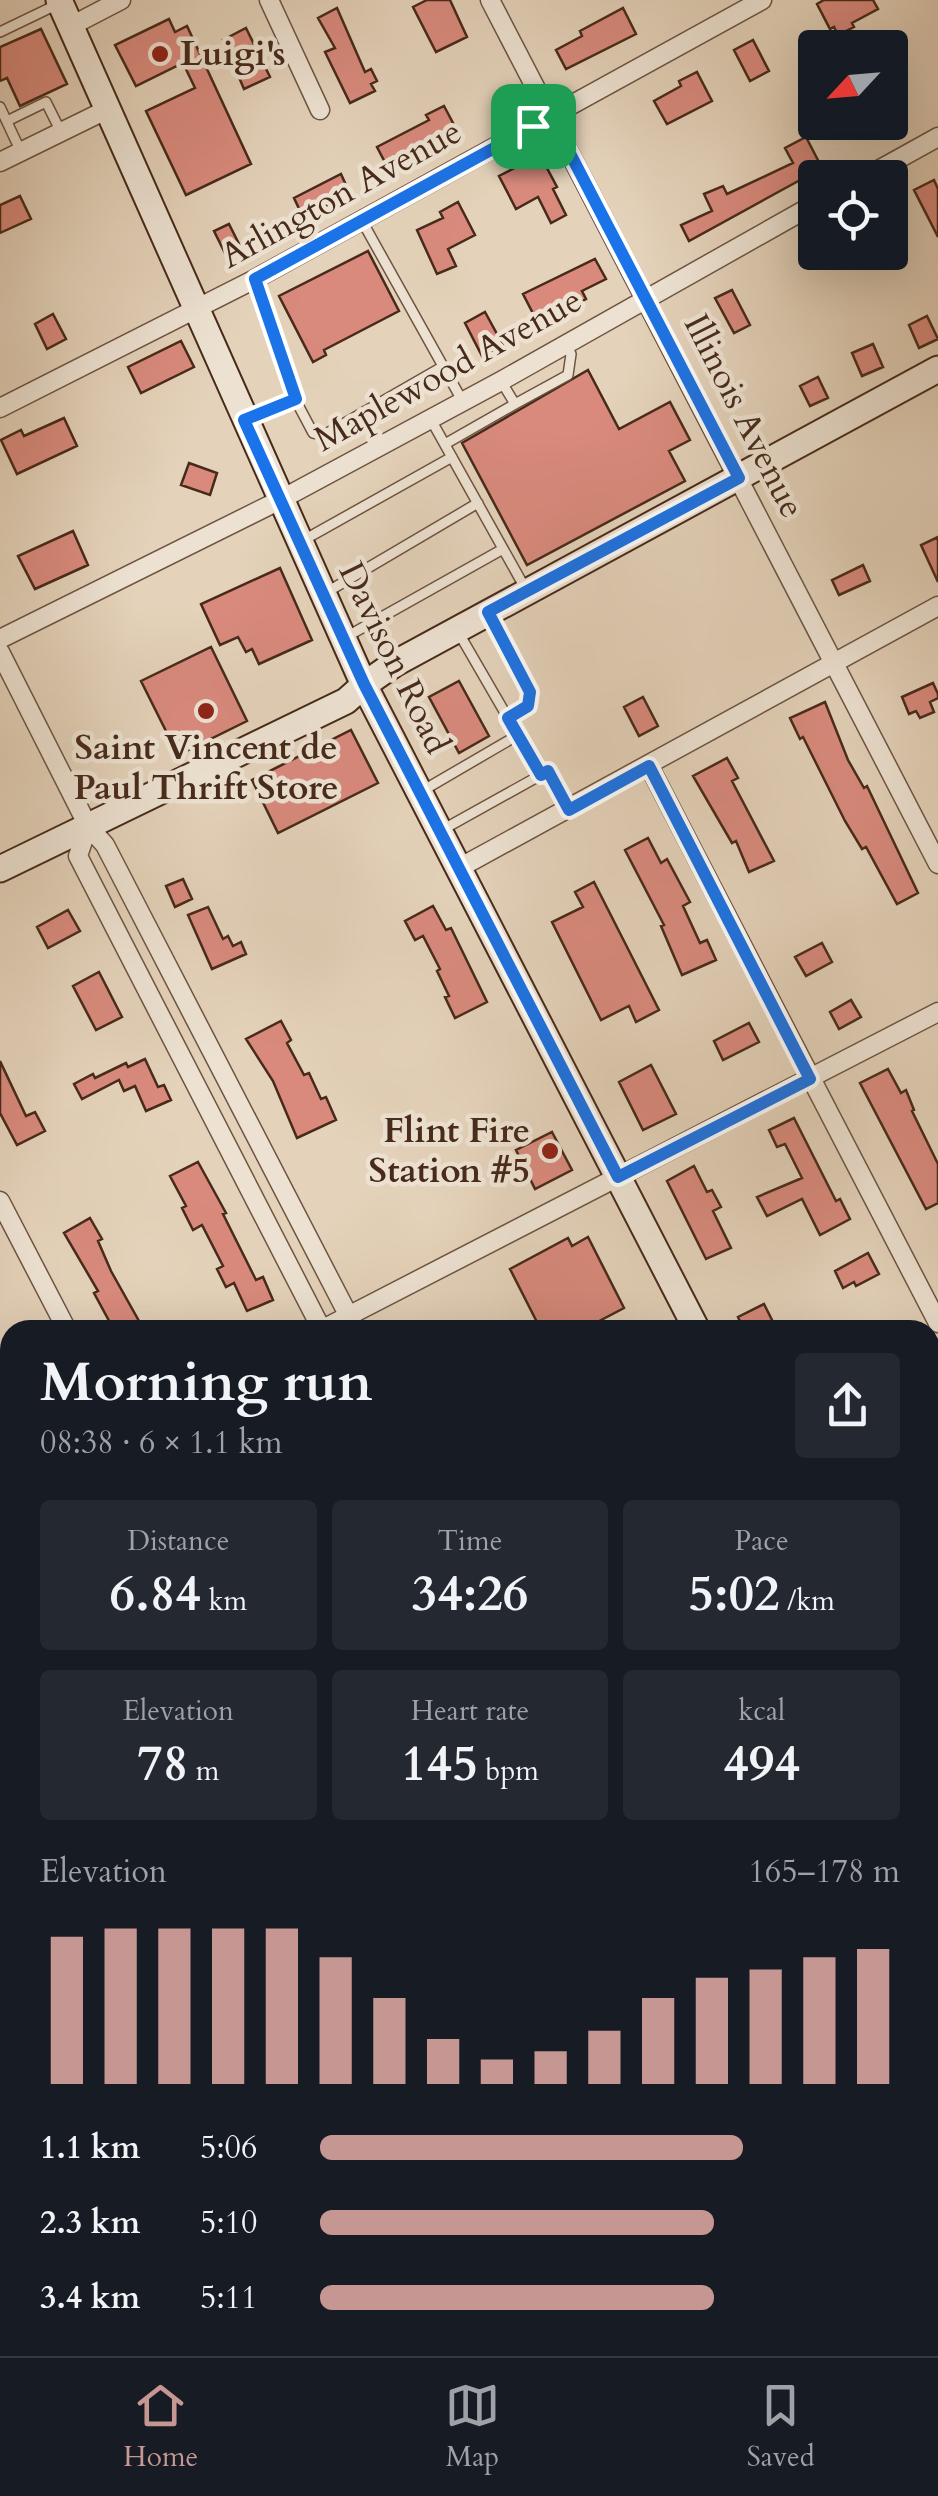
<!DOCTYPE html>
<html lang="en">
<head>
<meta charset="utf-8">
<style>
	:root { --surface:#171b24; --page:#242831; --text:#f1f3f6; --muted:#9ea1a6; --line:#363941; --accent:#c59692 }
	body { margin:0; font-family:Cardo,serif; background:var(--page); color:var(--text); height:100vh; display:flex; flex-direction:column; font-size:38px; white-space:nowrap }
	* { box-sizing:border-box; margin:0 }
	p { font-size:32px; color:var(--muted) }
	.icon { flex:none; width:55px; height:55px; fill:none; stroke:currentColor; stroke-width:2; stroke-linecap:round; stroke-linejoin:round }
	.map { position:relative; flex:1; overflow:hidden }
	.panel { position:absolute; left:0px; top:1320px; width:940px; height:1038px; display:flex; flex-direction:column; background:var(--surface); border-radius:30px 30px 0 0; box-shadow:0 10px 40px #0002 }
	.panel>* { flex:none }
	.needle { width:65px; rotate:244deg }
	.fabs { position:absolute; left:798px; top:30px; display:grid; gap:20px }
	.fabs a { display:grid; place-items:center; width:110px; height:110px; border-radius:10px; background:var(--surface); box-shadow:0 10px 40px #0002; font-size:50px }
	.pin { position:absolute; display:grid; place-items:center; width:85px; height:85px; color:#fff; margin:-42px; border-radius:20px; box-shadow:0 5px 15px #0006 }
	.round { display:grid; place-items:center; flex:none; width:105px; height:105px; border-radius:10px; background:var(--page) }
	.summary { display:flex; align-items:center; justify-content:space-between; height:170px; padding:0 40px }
	h1 { font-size:55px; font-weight:600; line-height:75px }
	.figures { display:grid; grid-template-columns:repeat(3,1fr); gap:15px; height:170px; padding:10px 40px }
	.figures div { display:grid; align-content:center; border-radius:10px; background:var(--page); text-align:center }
	.figures b { font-size:50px; font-weight:600 }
	.figures small { font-size:28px; font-weight:400 }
	.figures p { font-size:28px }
	.chart { height:280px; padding:20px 40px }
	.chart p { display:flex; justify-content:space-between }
	.chart svg { width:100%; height:180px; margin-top:10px; stroke:var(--accent); stroke-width:6 }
	ul { padding:0 40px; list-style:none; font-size:32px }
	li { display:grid; grid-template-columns:160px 120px 1fr; align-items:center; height:75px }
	li i { height:25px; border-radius:12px; background:var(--accent) }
	.menu { display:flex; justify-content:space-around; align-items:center; height:140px; border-top:2px solid var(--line); background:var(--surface); font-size:28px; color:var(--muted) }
	.menu a { display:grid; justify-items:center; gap:5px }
	.menu .on { color:var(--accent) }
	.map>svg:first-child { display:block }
	.building { fill:#d98a7d; stroke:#472a1a; stroke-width:2.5 }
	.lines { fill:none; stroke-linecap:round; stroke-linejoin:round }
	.lane-casing { stroke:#6e5442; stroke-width:12 }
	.street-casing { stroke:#6e5442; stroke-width:21 }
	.secondary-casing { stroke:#472a1a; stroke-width:29 }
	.lane { stroke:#ede2d2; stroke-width:9 }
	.street { stroke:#ede2d2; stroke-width:18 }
	.secondary { stroke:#ede2d2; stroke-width:25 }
	.route-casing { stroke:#fff; stroke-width:20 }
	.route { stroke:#1a73e8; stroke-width:12 }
	.poi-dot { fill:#8f2418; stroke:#ede2d2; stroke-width:4 }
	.labels { text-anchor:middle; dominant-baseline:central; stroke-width:9; stroke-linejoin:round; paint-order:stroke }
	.poi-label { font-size:35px; font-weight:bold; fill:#472a1a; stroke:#ede2d2; text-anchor:start }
	.street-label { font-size:35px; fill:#472a1a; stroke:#ede2d2 }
</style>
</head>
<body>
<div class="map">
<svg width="938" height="2356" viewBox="0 0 938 2356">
	<rect width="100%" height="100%" fill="#e4d2ba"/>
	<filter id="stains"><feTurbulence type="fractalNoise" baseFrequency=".002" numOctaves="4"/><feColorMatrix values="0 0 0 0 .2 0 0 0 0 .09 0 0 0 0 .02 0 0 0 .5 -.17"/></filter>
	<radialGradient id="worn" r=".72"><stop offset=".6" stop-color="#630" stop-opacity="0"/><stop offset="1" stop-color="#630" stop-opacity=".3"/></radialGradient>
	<path class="building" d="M427,0H450L467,37L436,52L413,7Z
		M824,0H873L878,9L852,23L854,27L838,35L834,27L830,29L817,4Z
		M337,8L365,72L371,69L377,81L371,84L375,91L350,103L325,52L335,48L318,18Z
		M623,8L636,34L566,69L556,50L582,36L580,31Z
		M169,19L175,32L187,26L251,164L186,195L146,111L195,88L183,63L136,86L115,45Z
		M246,28L270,77L244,89L223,40Z
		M41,29L67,84L20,106L7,78L0,81V47Z
		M753,40L769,71L750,81L734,50Z
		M697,72L712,101L667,124L654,101L681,86L679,81Z
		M444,106L461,138L443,148L441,143L414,157L413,154L388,168L377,147L429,120L426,115Z
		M806,137L822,168L689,241L681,225L712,211L704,194L723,186L727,194L793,163L785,148Z
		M540,155L557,187L553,189L566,215L551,223L538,197L516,209L499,176Z
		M341,174L350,194L303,217L294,198Z
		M934,180L938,189V237L914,190Z
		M20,196L31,219L0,233V205Z
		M458,202L475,235L448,249L456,266L437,274L417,230L443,218L440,212Z
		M229,224L240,246L225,253L214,231Z
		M368,251L399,311L324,350L326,355L313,362L279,296Z
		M595,259L606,279L582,291L586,299L539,325L523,294Z
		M732,290L750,325L734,333L715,298Z
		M485,312L503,345L482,356L465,323Z
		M53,314L66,339L47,349L35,324Z
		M927,316L938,339L919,348L909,325Z
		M181,341L194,367L141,393L128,367Z
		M873,344L883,367L862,376L852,353Z
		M588,370L619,429L670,402L690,440L669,451L685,481L527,565L462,443Z
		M818,377L828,398L810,406L800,386Z
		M64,418L77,446L17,474L1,440L21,430L24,436Z
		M189,463L217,473L210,495L181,485Z
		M73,531L88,565L35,589L18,556Z
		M938,537V582L921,545Z
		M863,565L870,581L839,595L832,580Z
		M280,568L312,640L259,664L252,649L246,652L238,637L220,645L201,604Z
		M211,647L247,721L178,755L141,681Z
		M459,681L489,736L459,753L429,697Z
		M933,683L938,694V698L930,702L934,712L920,718L916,711L909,714L902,697Z
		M643,697L658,726L639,736L624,707Z
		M825,702L848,760L864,788L867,786L918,893L897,904L866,847L862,849L845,821L803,737L800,739L790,718Z
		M351,730L378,783L278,833L252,780Z
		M727,758L738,778L732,781L774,861L749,872L736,841L732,843L693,776Z
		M648,838L661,863L667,859L690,902L683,906L700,943L707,940L716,960L682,975L661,926L664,925L625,850Z
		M183,879L192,899L175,907L166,886Z
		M594,882L659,1010L636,1022L629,1006L601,1020L552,922L583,907L575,892Z
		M433,906L446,930L451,928L487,1002L455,1018L445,997L449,996L437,971L440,969L423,936L415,940L405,921Z
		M208,907L223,939L228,936L233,946L241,942L246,954L212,969L188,915Z
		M68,910L80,931L48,948L37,927Z
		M822,943L832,962L806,976L795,957Z
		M99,972L122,1017L96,1030L73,986Z
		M851,1000L861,1017L839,1029L830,1012Z
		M281,1021L291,1040L287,1043L304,1075L309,1073L321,1099L326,1097L336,1120L297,1138L273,1081L246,1039Z
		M749,1023L759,1042L723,1060L714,1041Z
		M145,1059L158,1087L164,1085L171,1100L146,1111L135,1086L124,1091L119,1080L82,1099L74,1084L93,1074L95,1078L126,1063L128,1067Z
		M0,1061L26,1116L35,1112L45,1131L17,1145L0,1113Z
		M651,1065L676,1114L643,1130L619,1082Z
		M888,1069L901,1093L906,1090L914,1110L912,1111L938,1164V1203L926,1209L860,1083Z
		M794,1118L836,1201L840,1199L850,1219L820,1235L802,1199L767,1216L757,1197L802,1178L785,1144L777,1147L769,1130Z
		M552,1132L572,1170L535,1189L516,1150Z
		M198,1162L226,1213L223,1214L256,1280L263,1277L273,1300L247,1311L234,1283L226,1287L217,1269L223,1266L202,1225L193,1230L182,1208L186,1206L170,1176Z
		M694,1166L707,1192L712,1190L721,1207L713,1211L731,1248L706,1259L667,1181Z
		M90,1218L102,1239L98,1241L111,1271L144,1330H114L94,1293L98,1291L64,1233Z
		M588,1237L624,1308L582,1330H541L510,1269L568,1238L572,1246Z
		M868,1253L879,1274L856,1286L854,1282L843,1288L835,1271Z
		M764,1304L775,1326L768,1330H744L738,1317Z"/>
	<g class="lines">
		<g class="lane-casing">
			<path id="lane" d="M0,32L56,5
				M0,107L21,152
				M7,121L46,102L61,132
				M362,221L463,402
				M255,279L295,399
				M501,381L515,404L568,375L571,354L566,343
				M250,418L295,399L313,433L324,435L444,366
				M430,418L525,588
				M445,444L515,404
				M302,541L452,457
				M327,592L478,503
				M491,616L529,692L528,706L508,717
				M457,630L541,775
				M346,637L503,549
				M422,791L518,735
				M442,830L548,771L568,809"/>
		</g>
		<g class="street-casing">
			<path id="street" d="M269,0L320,110
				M490,0L938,864
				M71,26L121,0
				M0,162L106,110
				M864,178L938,137
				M0,408L255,279L762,0
				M0,639L280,500L501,381L815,204
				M0,652L88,826L105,845L356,1330
				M649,766L938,1323
				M88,826L78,856L322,1330
				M459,868L938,606
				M0,1201L67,1330
				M321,1330L938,1012
				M0,1499L10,1494
				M930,1596L938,1592
				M0,1704L10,1723
				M0,2081L10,2075
				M930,2143L938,2159
				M0,2201L10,2220
				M76,2348L81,2356
				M335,2348L339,2356
				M590,2348L595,2356
				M851,2348L856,2356
				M524,2356L541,2348"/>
		</g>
		<g class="secondary-casing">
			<path id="secondary" d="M59,0L364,685L697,1330
				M0,869L346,701L364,685L394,664L938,369
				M930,1782L938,1798"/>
		</g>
		<use href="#lane" class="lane"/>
		<use href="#street" class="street"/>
		<use href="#secondary" class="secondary"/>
	</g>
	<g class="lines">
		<g class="route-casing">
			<path id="route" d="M551,117L739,478L488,612L530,692L528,706L508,718L541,775L548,771L569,810L649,766L810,1079L618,1177L364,684L244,420L296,399L255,279Z"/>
		</g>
		<use href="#route" class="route"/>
	</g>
	<g class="poi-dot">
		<circle cx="160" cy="54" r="10"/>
		<circle cx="206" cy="711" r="10"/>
		<circle cx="550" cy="1151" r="10"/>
	</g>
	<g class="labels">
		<g class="poi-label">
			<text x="180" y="54">Luigi's</text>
			<text x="206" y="748" text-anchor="middle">Saint Vincent de<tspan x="206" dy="40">Paul Thrift Store</tspan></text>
			<text x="530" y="1131" text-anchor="end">Flint Fire<tspan x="530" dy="40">Station #5</tspan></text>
		</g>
		<g class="street-label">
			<text transform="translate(341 194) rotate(-29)">Arlington Avenue</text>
			<text transform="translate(448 370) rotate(-29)">Maplewood Avenue</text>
			<text transform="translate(744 416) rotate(63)">Illinois Avenue</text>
			<text transform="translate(394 658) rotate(64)">Davison Road</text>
		</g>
	</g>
	<rect width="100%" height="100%" filter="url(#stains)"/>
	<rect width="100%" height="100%" fill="url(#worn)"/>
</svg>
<div class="fabs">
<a><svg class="needle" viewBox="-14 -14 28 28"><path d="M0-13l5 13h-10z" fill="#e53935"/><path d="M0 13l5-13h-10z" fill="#9ea1a6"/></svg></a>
<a><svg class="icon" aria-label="locate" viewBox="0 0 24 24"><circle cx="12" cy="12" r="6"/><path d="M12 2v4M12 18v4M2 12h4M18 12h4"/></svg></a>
</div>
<div class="pin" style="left:533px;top:126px;background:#1e9e55"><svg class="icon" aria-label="arrive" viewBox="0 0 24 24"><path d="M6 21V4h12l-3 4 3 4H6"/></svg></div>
<section class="panel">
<div class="summary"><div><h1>Morning run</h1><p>08:38 · 6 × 1.1 km</p></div><a class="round"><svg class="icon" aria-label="share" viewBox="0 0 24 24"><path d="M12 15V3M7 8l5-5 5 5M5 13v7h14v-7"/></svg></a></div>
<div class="figures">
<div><p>Distance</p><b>6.84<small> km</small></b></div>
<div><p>Time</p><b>34:26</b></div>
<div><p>Pace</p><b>5:02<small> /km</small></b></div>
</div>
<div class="figures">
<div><p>Elevation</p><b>78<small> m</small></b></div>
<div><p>Heart rate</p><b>145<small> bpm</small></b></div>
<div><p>kcal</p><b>494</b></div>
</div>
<div class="chart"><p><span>Elevation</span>165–178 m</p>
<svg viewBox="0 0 160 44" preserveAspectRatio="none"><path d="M5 44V8M15 44V6M25 44V6M35 44V6M45 44V6M55 44V13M65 44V23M75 44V33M85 44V38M95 44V36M105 44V31M115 44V23M125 44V18M135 44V16M145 44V13M155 44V11"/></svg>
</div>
<ul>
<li><b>1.1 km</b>5:06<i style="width:73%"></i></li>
<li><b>2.3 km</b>5:10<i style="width:68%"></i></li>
<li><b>3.4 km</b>5:11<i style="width:68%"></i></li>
</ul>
</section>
</div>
<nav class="menu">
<a class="on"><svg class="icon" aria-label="home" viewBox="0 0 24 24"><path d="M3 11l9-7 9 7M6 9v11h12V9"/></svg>Home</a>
<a><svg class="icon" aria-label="map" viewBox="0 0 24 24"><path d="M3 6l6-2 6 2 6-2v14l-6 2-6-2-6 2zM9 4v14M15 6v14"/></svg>Map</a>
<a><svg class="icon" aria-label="saved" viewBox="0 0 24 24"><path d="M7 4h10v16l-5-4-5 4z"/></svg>Saved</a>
</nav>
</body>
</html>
